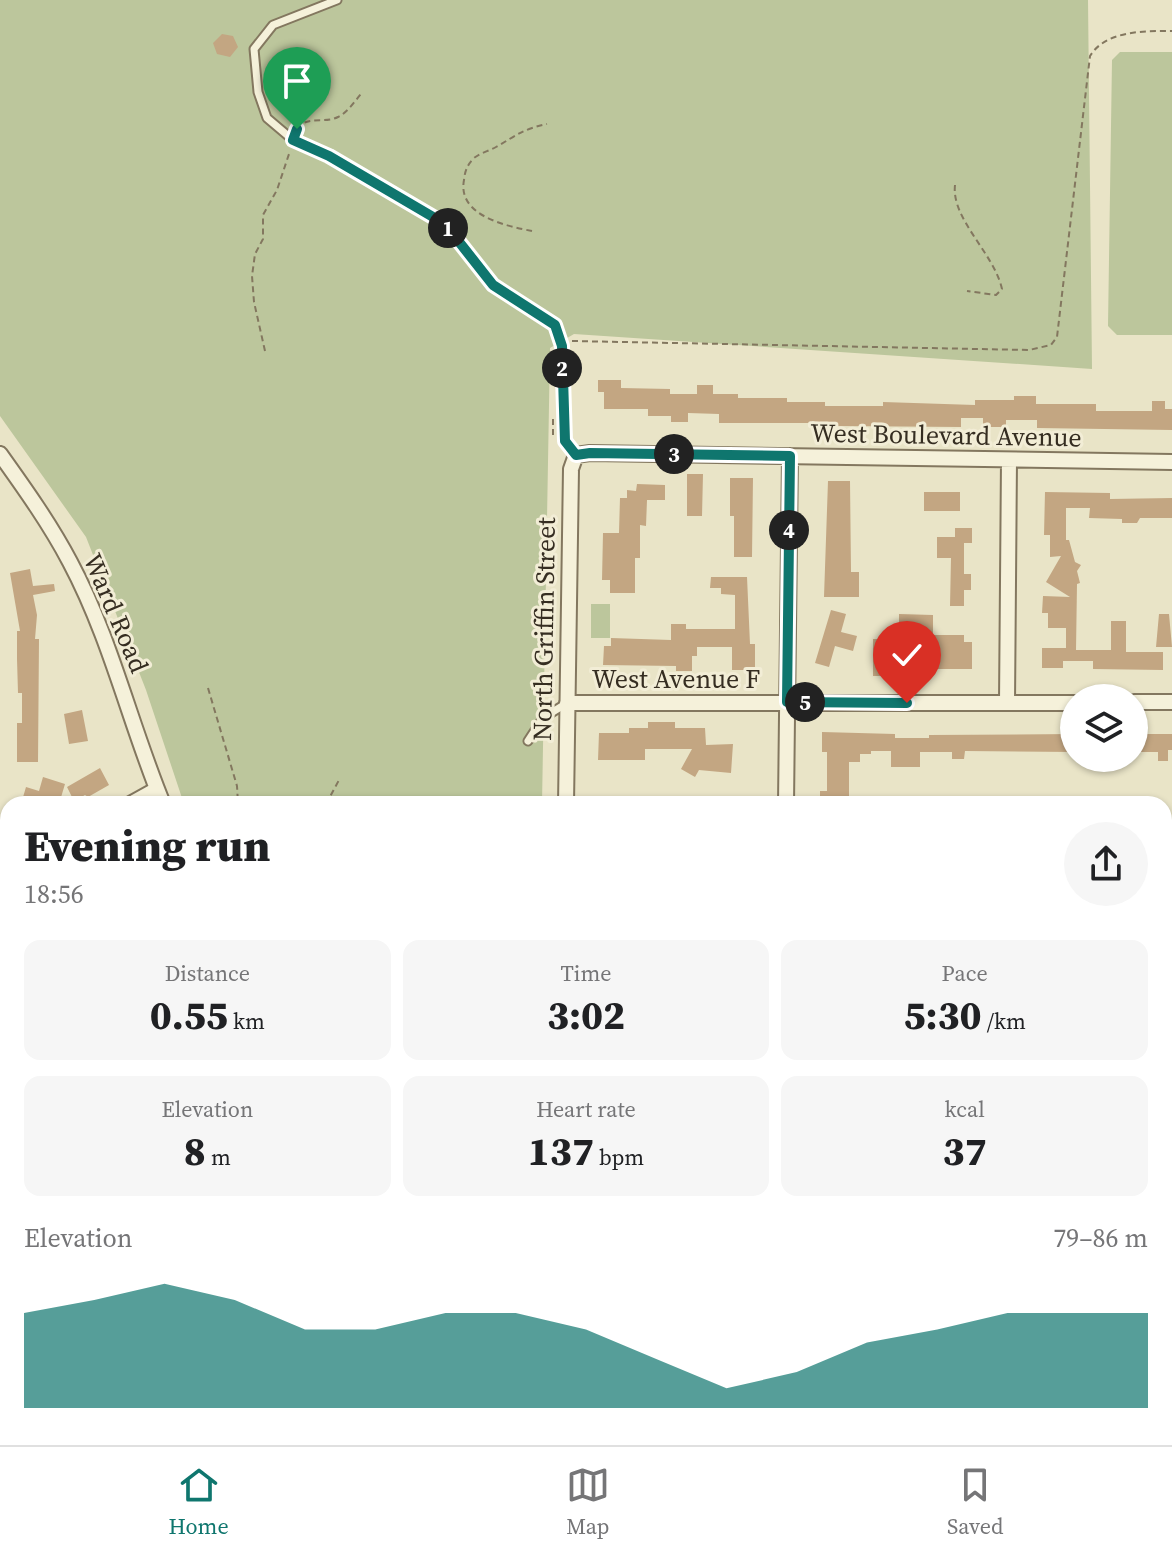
<!DOCTYPE html>
<html lang="en">
<head>
<meta charset="utf-8">
<style>
	:root { --surface:#fff; --page:#f6f6f6; --text:#202124; --muted:#757577; --line:#e0e0e0; --accent:#0f766e }
	body { margin:0; font-family:"Source Serif 4",serif; background:var(--page); color:var(--text); height:100vh; display:flex; flex-direction:column; font-size:30px; white-space:nowrap }
	* { box-sizing:border-box; margin:0 }
	p { font-size:26px; color:var(--muted) }
	.icon { flex:none; width:44px; height:44px; fill:none; stroke:currentColor; stroke-width:2; stroke-linecap:round; stroke-linejoin:round }
	.map { position:relative; flex:1; overflow:hidden }
	.side { position:absolute; left:0px; top:796px; width:1172px; height:650px; display:flex; flex-direction:column; background:var(--surface); border-radius:24px 24px 0 0; box-shadow:0 2px 6px #0004 }
	.side>* { flex:none }
	.buttons { position:absolute; left:1060px; top:684px; display:grid; gap:16px }
	.buttons a { display:grid; place-items:center; width:88px; height:88px; border-radius:50%; background:var(--surface); box-shadow:0 2px 6px #0004; font-size:40px }
	.pin { position:absolute; display:grid; place-items:center; width:68px; height:68px; color:#fff; margin:-82px -34px; border-radius:50% 50% 50% 0; rotate:-45deg; box-shadow:0 0 8px #0007 }
	.pin .icon { rotate:45deg }
	.km { position:absolute; width:40px; height:40px; margin:-20px; border-radius:50%; background:#222; color:#fff; font-size:22px; line-height:40px; text-align:center }
	.round { display:grid; place-items:center; flex:none; width:84px; height:84px; border-radius:42px; background:var(--page) }
	.headline { display:flex; align-items:center; justify-content:space-between; height:136px; padding:0 24px }
	h1 { font-size:44px; font-weight:800; line-height:60px }
	.metrics { display:grid; grid-template-columns:repeat(3,1fr); gap:12px; height:136px; padding:8px 24px }
	.metrics div { display:grid; align-content:center; border-radius:16px; background:var(--page); text-align:center }
	.metrics b { font-size:40px; font-weight:800 }
	.metrics small { font-size:22px; font-weight:400 }
	.metrics p { font-size:22px }
	.chart { height:224px; padding:16px 24px }
	.chart p { display:flex; justify-content:space-between }
	.chart svg { width:100%; height:144px; margin-top:8px; fill:var(--accent); opacity:.7 }
	.dock { display:flex; justify-content:space-around; align-items:center; height:112px; border-top:2px solid var(--line); background:var(--surface); font-size:22px; color:var(--muted) }
	.dock a { display:grid; justify-items:center; gap:4px }
	.dock .selected { color:var(--accent) }
	.map>svg:first-child { display:block }
	.green { fill:#bcc69c }
	.building { fill:#c3a682 }
	.lines { fill:none; stroke-linecap:round; stroke-linejoin:round }
	.service-casing { stroke:#83775f; stroke-width:11 }
	.minor-casing { stroke:#83775f; stroke-width:18 }
	.path { stroke:#83775f; stroke-width:2; stroke-dasharray:6 4; stroke-linecap:butt }
	.service { stroke:#f5f1da; stroke-width:7 }
	.minor { stroke:#f5f1da; stroke-width:14 }
	.route-casing { stroke:#fff; stroke-width:16 }
	.route { stroke:#0f766e; stroke-width:10 }
	.labels { text-anchor:middle; dominant-baseline:central; stroke-width:6; stroke-linejoin:round; paint-order:stroke }
	.street-label { font-size:26px; fill:#352d21; stroke:#f2edd6 }
</style>
</head>
<body>
<div class="map">
<svg width="1172" height="1445" viewBox="0 0 1172 1445">
	<rect width="100%" height="100%" fill="#e9e4c7"/>
	<path class="green" d="M0,0H1088L1092,369L574,334L550,348L542,804H184L146,690L86,537L0,416Z
		M1120,52H1172V335H1117L1108,326L1112,60Z
		M591,604H610V638H591Z
		M1164,1081H1172V1286L1164,1287Z"/>
	<path class="building" d="M222,34L233,36L238,47L230,57L217,54L213,43Z
		M598,380H621V388L670,389V394H697V385H713V394H738V398H787V402H825V406H883V402L975,405V400H1014V396H1036V404H1096V411H1152V401H1165V409H1172V430L1037,428V420H1006V427H983V418H961V427L836,426V423H719V414L688,413V422H671V416H648V409H604V392H598Z
		M687,474H703L702,516H687Z
		M730,478H753L752,557H734V516H730Z
		M828,481H850L851,572H859V597H824Z
		M637,484L665,485V500H647L646,526L640,525V558H635V593H610V580H602L603,533H619L620,498H627V490L636,491Z
		M924,492H960V511H924Z
		M1045,492L1110,493V499L1172,498V518H1140L1137,523H1122V519L1089,518L1090,508H1066V540H1069L1075,562L1081,565L1077,571L1080,583L1077,584L1076,650H1111V621H1126V652H1163V670L1093,669V661H1063V668H1042V648H1066V628H1048V613H1042L1043,596L1070,597L1046,582L1061,556L1050,557V535H1044Z
		M955,528H972V543H964V574H971V590H964V606H950L951,558H937V537H955Z
		M30,569L33,586L54,584L55,591L33,595L37,615L35,639H39L38,762H17V723H22V693H18L17,659V631H20L10,573Z
		M711,577H747L750,644H755V670H732V647H697V656H692V671H676V666L603,665L604,646H611V638L671,640V624H686V629H735V595L721,594V588H710Z
		M831,610L846,614L841,632L857,636L853,651L835,646L829,667L815,663Z
		M899,614L933,615V635H964V642H972V669H923V638H917V627L899,628Z
		M1159,614H1169L1172,647H1156Z
		M873,639H895V676H873Z
		M82,710L88,741L69,744L64,714Z
		M648,722H675V728H705L706,745L733,744L731,773L699,770L695,777L681,769L692,749H645V760H598L599,733H629V728H648Z
		M822,732L895,734V738H929V735L1074,734V752L965,751L964,759H952V752H920V767H891V751H871V754H860V762H849V804H820V791H827V752H822Z
		M1134,734H1172V750H1168V761H1158V752H1134Z
		M100,768L109,785L88,797L85,795L74,801L67,787Z
		M43,777L65,784L59,804H21L26,787L39,791Z"/>
	<g class="lines">
		<g class="service-casing">
			<path id="service" d="M337,0L273,25L254,49L258,92L267,118L293,140L329,156L445,224L493,285L555,325L562,346L565,441L576,455
				M528,741L543,718L567,703
				M1164,1330H1172"/>
		</g>
		<g class="minor-casing">
			<path id="minor" d="M0,454C25,489 50,524 70,562C111,639 130,724 163,804
				M1134,702H1172
				M567,703H1074
				M1007,703L1009,460
				M130,804L157,789
				M566,804L571,469L576,455L590,453L1172,462
				M786,804L790,456
				M0,829L8,839
				M1164,872H1172
				M1164,1299H1172
				M515,1438L520,1445
				M121,1445V1438
				M338,1445L339,1438
				M558,1445V1438
				M778,1445V1438
				M997,1445V1438"/>
		</g>
		<path class="path" d="M297,129C306,115 324,124 338,117C348,112 354,102 361,94
			M955,185C951,219 994,253 1002,289L996,295L967,291
			M532,231C507,226 457,216 464,180C465,171 467,165 474,158C480,153 489,151 496,147C517,135 523,129 547,124
			M572,341L1029,350L1051,345L1057,337L1090,56C1106,30 1145,31 1172,31
			M265,351L254,302L252,276L255,254L263,239V215L277,190L290,151
			M553,435V415
			M208,688L237,786L238,804
			M326,804L339,780"/>
		<use href="#service" class="service"/>
		<use href="#minor" class="minor"/>
	</g>
	<g class="lines">
		<g class="route-casing">
			<path id="route" d="M297,129L293,140L329,156L445,224L493,285L555,325L562,346L565,441L576,455L590,453L790,456L787,702L907,703"/>
		</g>
		<use href="#route" class="route"/>
	</g>
	<g class="labels">
		<g class="street-label">
			<text transform="translate(946 435) rotate(1)">West Boulevard Avenue</text>
			<text transform="translate(116 613) rotate(67)">Ward Road</text>
			<text transform="translate(544 629) rotate(-89)">North Griffin Street</text>
			<text x="676" y="679">West Avenue F</text>
		</g>
	</g>
</svg>
<div class="buttons">
<a><svg class="icon" aria-label="layers" viewBox="0 0 24 24"><path d="M12 4l9 5-9 5-9-5zM3 14l9 5 9-5"/></svg></a>
</div>
<div class="pin" style="left:297px;top:129px;background:#1e9e55"><svg class="icon" aria-label="arrive" viewBox="0 0 24 24"><path d="M6 21V4h12l-3 4 3 4H6"/></svg></div>
<div class="pin" style="left:907px;top:703px;background:#d93025"><svg class="icon" aria-label="check" viewBox="0 0 24 24"><path d="M5 12l5 5 9-10"/></svg></div>
<b class="km" style="left:448px;top:228px">1</b>
<b class="km" style="left:562px;top:368px">2</b>
<b class="km" style="left:674px;top:454px">3</b>
<b class="km" style="left:789px;top:530px">4</b>
<b class="km" style="left:805px;top:702px">5</b>
<section class="side">
<div class="headline"><div><h1>Evening run</h1><p>18:56</p></div><a class="round"><svg class="icon" aria-label="share" viewBox="0 0 24 24"><path d="M12 15V3M7 8l5-5 5 5M5 13v7h14v-7"/></svg></a></div>
<div class="metrics">
<div><p>Distance</p><b>0.55<small> km</small></b></div>
<div><p>Time</p><b>3:02</b></div>
<div><p>Pace</p><b>5:30<small> /km</small></b></div>
</div>
<div class="metrics">
<div><p>Elevation</p><b>8<small> m</small></b></div>
<div><p>Heart rate</p><b>137<small> bpm</small></b></div>
<div><p>kcal</p><b>37</b></div>
</div>
<div class="chart"><p><span>Elevation</span>79–86 m</p>
<svg viewBox="0 0 160 44" preserveAspectRatio="none"><path d="M0 44V15L10 11L20 6L30 11L40 20L50 20L60 15L70 15L80 20L90 29L100 38L110 33L120 24L130 20L140 15L150 15L160 15V44z"/></svg>
</div>
</section>
</div>
<nav class="dock">
<a class="selected"><svg class="icon" aria-label="home" viewBox="0 0 24 24"><path d="M3 11l9-7 9 7M6 9v11h12V9"/></svg>Home</a>
<a><svg class="icon" aria-label="map" viewBox="0 0 24 24"><path d="M3 6l6-2 6 2 6-2v14l-6 2-6-2-6 2zM9 4v14M15 6v14"/></svg>Map</a>
<a><svg class="icon" aria-label="saved" viewBox="0 0 24 24"><path d="M7 4h10v16l-5-4-5 4z"/></svg>Saved</a>
</nav>
</body>
</html>
